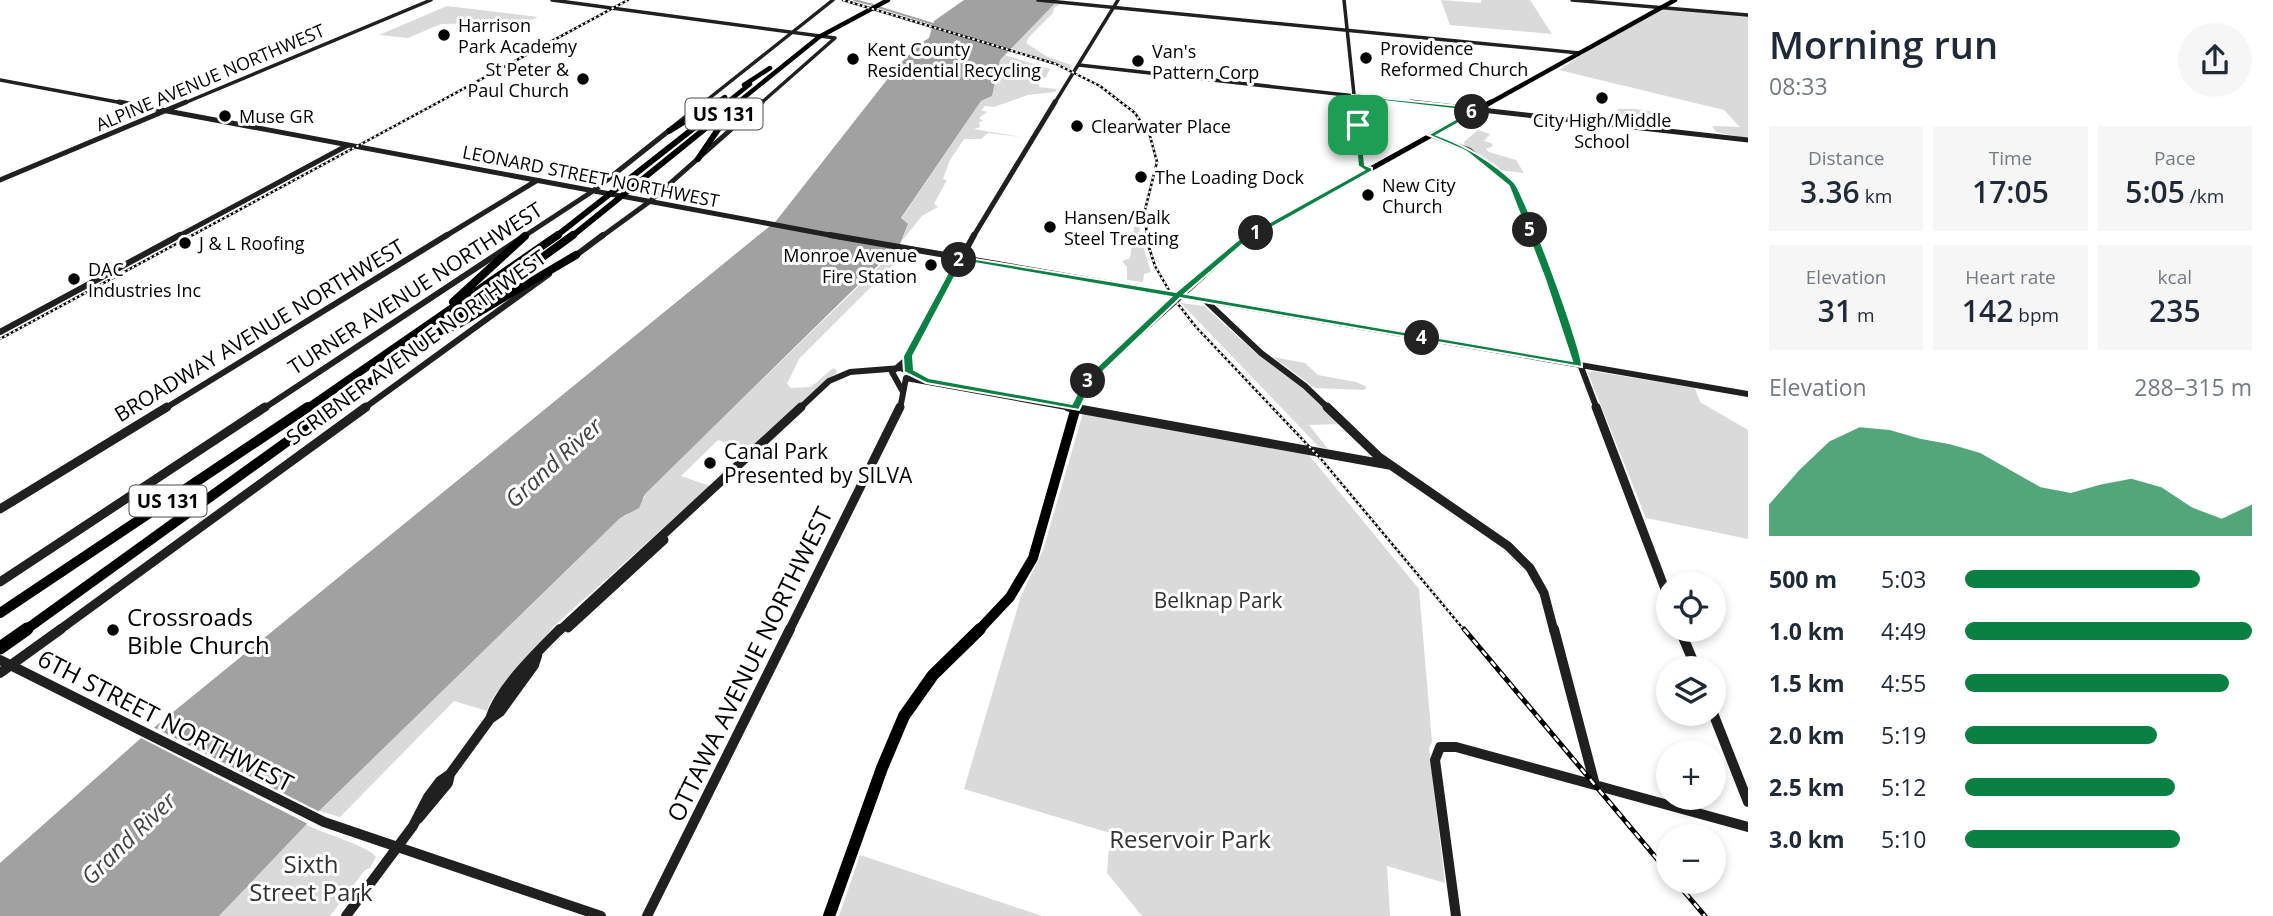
<!DOCTYPE html>
<html lang="en">
<head>
<meta charset="utf-8">
<style>
	:root { --surface:#fff; --page:#f6f6f7; --text:#1f2937; --muted:#747a83; --accent:#0b8043 }
	body { margin:0; font-family:"Open Sans",sans-serif; background:var(--page); color:var(--text); height:100vh; display:flex; flex-direction:column; font-size:26px; white-space:nowrap }
	* { box-sizing:border-box; margin:0 }
	p { font-size:23px; color:var(--muted) }
	.icon { flex:none; width:38px; height:38px; fill:none; stroke:currentColor; stroke-width:2; stroke-linecap:round; stroke-linejoin:round }
	.map { position:relative; flex:1; overflow:hidden }
	.sheet { display:flex; flex-direction:column; background:var(--surface); width:525px }
	.sheet>* { flex:none }
	.tools { position:absolute; left:1656px; top:572px; display:grid; gap:14px }
	.tools a { display:grid; place-items:center; width:70px; height:70px; border-radius:50%; background:var(--surface); box-shadow:0 4px 10px #0003; font-size:35px }
	.pin { position:absolute; display:grid; place-items:center; width:60px; height:60px; color:#fff; margin:-30px; border-radius:14px; box-shadow:0 4px 10px #0006 }
	.km { position:absolute; width:35px; height:35px; margin:-18px; border-radius:50%; background:#222; color:#fff; font-size:19px; line-height:35px; text-align:center }
	.round { display:grid; place-items:center; flex:none; width:74px; height:74px; border-radius:37px; background:var(--page) }
	.head { display:flex; align-items:center; justify-content:space-between; height:119px; padding:0 21px }
	h1 { font-size:38px; font-weight:600; line-height:52px }
	.metrics { display:grid; grid-template-columns:repeat(3,1fr); gap:10px; height:119px; padding:7px 21px }
	.metrics div { display:grid; align-content:center; border-radius:0px; background:var(--page); text-align:center }
	.metrics b { font-size:30px; font-weight:600 }
	.metrics small { font-size:19px; font-weight:400 }
	.metrics p { font-size:19px }
	.chart { height:196px; padding:14px 21px }
	.chart p { display:flex; justify-content:space-between }
	.chart svg { width:100%; height:126px; margin-top:7px; fill:var(--accent); opacity:.7 }
	ul { padding:0 21px; list-style:none; font-size:23px }
	li { display:grid; grid-template-columns:112px 84px 1fr; align-items:center; height:52px }
	li i { height:18px; border-radius:9px; background:var(--accent) }
	main { display:flex; flex:1; min-height:0 }
	.map>svg:first-child { display:block }
	.green { fill:#dadada }
	.water { fill:#a1a1a1 }
	.pier { fill:#fff }
	.lines { fill:none; stroke-linecap:round; stroke-linejoin:round }
	.stream { stroke:#a1a1a1; stroke-width:2 }
	.secondary-far4 { stroke:#202020; stroke-width:3.5 }
	.secondary-far3 { stroke:#202020; stroke-width:5 }
	.secondary-far2 { stroke:#202020; stroke-width:6 }
	.secondary-far1 { stroke:#202020; stroke-width:9 }
	.secondary { stroke:#202020; stroke-width:10 }
	.primary-far4 { stroke:#000; stroke-width:4.5 }
	.primary-far3 { stroke:#000; stroke-width:5 }
	.primary-far2 { stroke:#000; stroke-width:7 }
	.primary-far1 { stroke:#000; stroke-width:10 }
	.primary { stroke:#000; stroke-width:12 }
	.highway-far4 { stroke:#000; stroke-width:4.5 }
	.highway-far3 { stroke:#000; stroke-width:6 }
	.highway-far2 { stroke:#000; stroke-width:8 }
	.highway-far1 { stroke:#000; stroke-width:10 }
	.highway { stroke:#000; stroke-width:13 }
	.rail-far1-casing { stroke:#000; stroke-width:2.5 }
	.rail-casing { stroke:#000; stroke-width:5 }
	.rail-far1 { stroke:#fff; stroke-width:2; stroke-dasharray:2.5; stroke-linecap:butt }
	.rail { stroke:#fff; stroke-width:2.5; stroke-dasharray:7; stroke-linecap:butt }
	.route { fill:#0b8043; stroke:#fff; stroke-width:2; fill-rule:evenodd }
	.poi-dot { fill:#000; stroke:#fff; stroke-width:2.5 }
	.labels { text-anchor:middle; dominant-baseline:central; stroke-width:6; stroke-linejoin:round; paint-order:stroke }
	.far-poi-label { font-size:18px; fill:#000; stroke:#fff; text-anchor:start }
	.far-street-label { font-size:18px; fill:#000; stroke:#fff }
	.shield { fill:#fff; stroke:#4c4c4c; stroke-width:2 }
	.shield-label { font-size:19px; font-weight:bold; fill:#000 }
	.street-label { font-size:21px; fill:#000; stroke:#fff }
	.poi-label { font-size:21px; fill:#000; stroke:#fff; text-anchor:start }
	.park-label { font-size:21px; fill:#313131; stroke:#fff }
	.water-label { font-size:23px; font-style:italic; fill:#424242; stroke:#fff }
	.near-poi-label { font-size:24px; fill:#000; stroke:#fff; text-anchor:start }
	.near-street-label { font-size:24px; fill:#000; stroke:#fff }
	.near-park-label { font-size:24px; fill:#313131; stroke:#fff }
</style>
</head>
<body>
<main>
<div class="map">
<svg width="1748" height="916" viewBox="0 0 1748 916">
	<rect width="100%" height="100%" fill="#fff"/>
	<path class="green" d="M1441,0L1481,3V0H1530L1552,34L1450,25Z
		M1054,3L1061,4L1054,8L1053,13L1029,37L1026,43L1046,56L1071,65L1070,69L1011,48Z
		M447,6L538,17C517,28 505,15 488,23L441,24L408,38L379,35Z
		M1664,8L1748,15V139L1716,132L1712,126L1740,127L1724,110L1559,70L1611,36Z
		M1005,55L1050,69L1046,77L1039,82V87L1057,89L1055,92L1028,95L994,107L985,106L981,110L987,112L979,118L983,121L979,122L980,127L974,129L1021,137L988,133L981,139H964L950,160L943,179L947,180L934,204L938,207L922,216L901,242L908,225L901,219L981,101L992,96L1000,60Z
		M1617,109C1634,108 1662,109 1672,124L1668,127L1629,123L1624,121Z
		M1478,130L1490,134L1484,141L1491,143L1493,146L1486,149L1489,152L1516,160L1524,173L1498,170L1465,146L1464,142Z
		M1136,213H1139L1140,236L1151,272L1144,274L1143,282L1127,280V267L1122,261L1130,258Z
		M893,253L903,255L799,359L787,384L791,388L811,387L833,368L838,371L748,451L718,440L681,476L710,486L554,626L505,687C495,691 490,702 487,711L454,701L340,817L319,811L620,517L626,516L645,497L644,494Z
		M1181,303L1204,306L1257,354L1298,384L1340,424L1309,425L1328,449L1319,447Z
		M1273,357L1305,363L1318,375L1356,382L1367,387L1364,390L1315,388Z
		M1592,371L1695,388L1700,402L1748,430V539L1646,518L1588,373Z
		M1083,413L1309,455L1419,589L1432,742L1429,748L1445,883L1387,866L1390,916H1142L1107,873L1110,833L964,789L1021,596L1043,550Z
		M305,824C321,833 369,846 376,857L370,868L365,870L330,916H219Z
		M860,855L1042,916H839Z"/>
	<path class="water" d="M964,0H1058L1000,60L992,96L981,101L901,218L908,224L900,244L645,494L639,508L620,518L319,811L219,916H0V863L140,739L776,221L897,67L918,45L929,38L934,21Z"/>
	<path class="pier" d="M153,727L320,812L308,824L141,738Z"/>
	<g class="lines">
		<path class="stream" d="M854,0L873,5
			M878,7L933,24"/>
		<path class="secondary-far4" d="M552,0L835,38L760,104
			M1038,0L1579,53
			M1344,0L1355,104
			M1572,0L1748,15
			M1079,65L1427,104
			M0,80L128,104
			M182,104L431,0
			M702,104L833,0
			M1054,104L1118,0"/>
		<path class="secondary-far3" d="M119,102L840,237
			M1355,102L1362,166L1369,169
			M1411,102L1748,140
			M1431,135L1469,150L1512,185L1532,237
			M0,180L186,102
			M177,237L348,145
			M444,237L536,181
			M523,237L593,191L705,102
			M601,237L649,202L762,102
			M973,237L1055,102"/>
		<path class="secondary-far2" d="M830,235L1748,394
			M1531,235L1597,409
			M571,259L603,235
			M1207,302L1261,353L1305,386L1329,409
			M0,332L180,235
			M903,392L892,372L907,359L974,235
			M164,409L447,235
			M263,409L526,235
			M363,409L549,274
			M799,409L829,381L850,372L901,368L921,378
			M900,409L906,378L1077,409"/>
		<path class="secondary-far1" d="M1068,407L1389,465
			M1327,407L1379,457L1508,546L1530,568L1544,593L1554,631
			M1596,407L1668,597
			M0,509L167,407
			M0,582L265,407
			M568,628L664,540
			M58,631L366,407
			M559,631L801,407
			M789,631L900,407"/>
		<path class="secondary" d="M1554,629L1595,785
			M1680,630L1696,668
			M0,660L324,822L601,916
			M0,673L61,629
			M1713,713L1748,802
			M490,719C500,687 537,653 560,629
			M418,819L448,783L450,774
			M346,916L413,826L428,797L440,781L450,774L490,719L500,712L534,665L537,656
			M647,916L790,629
			M1456,916L1435,760L1440,747H1456L1748,827"/>
		<path class="primary-far4" d="M1488,104L1675,0"/>
		<path class="primary-far3" d="M1248,237L1491,102"/>
		<path class="primary-far2" d="M1075,409L1084,386L1096,372L1241,241L1251,235"/>
		<path class="primary-far1" d="M978,631L1010,597L1033,558L1076,407"/>
		<path class="primary" d="M829,916L882,768L904,716L933,675L980,629"/>
		<path class="highway-far4" d="M744,85L770,68
			M714,104L725,97
			M725,104L750,84
			M736,104L819,37L888,0"/>
		<path class="highway-far3" d="M669,131L716,102
			M698,159L725,119
			M555,237L727,102
			M571,237L738,102"/>
		<path class="highway-far2" d="M453,302L525,236
			M454,327L576,255
			M306,409L558,235
			M333,409L573,235"/>
		<path class="highway-far1" d="M0,613L308,407
			M24,631L335,407"/>
		<path class="highway" d="M0,648L27,629"/>
		<g class="rail-far1-casing">
			<path id="rail-far1" d="M843,0L1056,64L1100,86L1135,113L1150,136L1157,162L1145,210L1147,241L1155,266L1174,299L1196,327L1321,459L1465,631
				M0,339L628,0"/>
		</g>
		<g class="rail-casing">
			<path id="rail" d="M1464,629L1668,872
				M1676,882L1705,916"/>
		</g>
		<use href="#rail-far1" class="rail-far1"/>
		<use href="#rail" class="rail"/>
	</g>
	<path class="route" d="M1352,95L1480,108V111L1437,135C1466,146 1491,160 1514,182C1525,194 1584,353 1582,367L1180,298L1093,381L1079,410L926,383L904,372L903,356L957,256L1176,292L1238,240L1364,170L1358,166ZM1358,98L1470,111L1428,135L1466,151L1509,186L1545,279L1572,361L1185,294L1244,243L1372,171V168L1365,165ZM963,261L1171,297L1085,378L1072,404L929,378L914,370L913,356Z"/>
	<g class="poi-dot">
		<circle cx="444" cy="35" r="7"/>
		<circle cx="1366" cy="58" r="7"/>
		<circle cx="853" cy="59" r="7"/>
		<circle cx="1138" cy="61" r="7"/>
		<circle cx="583" cy="79" r="7"/>
		<circle cx="1602" cy="98" r="7"/>
		<circle cx="225" cy="116" r="7"/>
		<circle cx="1077" cy="126" r="7"/>
		<circle cx="1141" cy="177" r="7"/>
		<circle cx="1368" cy="195" r="7"/>
		<circle cx="1050" cy="227" r="7"/>
		<circle cx="185" cy="243" r="7"/>
		<circle cx="931" cy="265" r="7"/>
		<circle cx="74" cy="279" r="7"/>
		<circle cx="710" cy="463" r="7"/>
		<circle cx="113" cy="630" r="7"/>
	</g>
	<g class="labels">
		<g class="far-poi-label">
			<text x="458" y="25">Harrison<tspan x="458" dy="21">Park Academy</tspan></text>
			<text x="1380" y="48">Providence<tspan x="1380" dy="21">Reformed Church</tspan></text>
			<text x="867" y="49">Kent County<tspan x="867" dy="21">Residential Recycling</tspan></text>
			<text x="1152" y="51">Van's<tspan x="1152" dy="21">Pattern Corp</tspan></text>
			<text x="569" y="69" text-anchor="end">St Peter &amp;<tspan x="569" dy="21">Paul Church</tspan></text>
			<text x="239" y="116">Muse GR</text>
			<text x="1602" y="120" text-anchor="middle">City High/Middle<tspan x="1602" dy="21">School</tspan></text>
			<text x="1091" y="126">Clearwater Place</text>
			<text x="1155" y="177">The Loading Dock</text>
			<text x="1382" y="185">New City<tspan x="1382" dy="21">Church</tspan></text>
			<text x="1064" y="217">Hansen/Balk<tspan x="1064" dy="21">Steel Treating</tspan></text>
			<text x="199" y="243">J &amp; L Roofing</text>
			<text x="917" y="255" text-anchor="end">Monroe Avenue<tspan x="917" dy="21">Fire Station</tspan></text>
			<text x="88" y="269">DAC<tspan x="88" dy="21">Industries Inc</tspan></text>
		</g>
		<g class="far-street-label">
			<text transform="translate(210 77) rotate(-23)">ALPINE AVENUE NORTHWEST</text>
			<text transform="translate(591 176) rotate(11)">LEONARD STREET NORTHWEST</text>
		</g>
		<g class="shield">
			<rect x="685.5" y="98.5" width="77" height="31" rx="5"/>
			<rect x="129.5" y="485.5" width="77" height="31" rx="5"/>
		</g>
		<g class="shield-label">
			<text x="724" y="114">US 131</text>
			<text x="168" y="501">US 131</text>
		</g>
		<g class="street-label">
			<text transform="translate(415 288) rotate(-33)">TURNER AVENUE NORTHWEST</text>
			<text transform="translate(259 330) rotate(-31)">BROADWAY AVENUE NORTHWEST</text>
			<text transform="translate(416 347) rotate(-36)">SCRIBNER AVENUE NORTHWEST</text>
		</g>
		<g class="poi-label">
			<text x="724" y="451">Canal Park<tspan x="724" dy="24">Presented by SILVA</tspan></text>
		</g>
		<g class="park-label">
			<text x="1218" y="600">Belknap Park</text>
		</g>
		<g class="water-label">
			<text transform="translate(553 462) rotate(-42)">Grand River</text>
			<text transform="translate(128 838) rotate(-44)">Grand River</text>
		</g>
		<g class="near-poi-label">
			<text x="127" y="616">Crossroads<tspan x="127" dy="28">Bible Church</tspan></text>
		</g>
		<g class="near-street-label">
			<text transform="translate(749 664) rotate(-64)">OTTAWA AVENUE NORTHWEST</text>
			<text transform="translate(166 720) rotate(27)">6TH STREET NORTHWEST</text>
		</g>
		<g class="near-park-label">
			<text x="1190" y="838">Reservoir Park</text>
			<text x="311" y="863">Sixth<tspan x="311" dy="28">Street Park</tspan></text>
		</g>
	</g>
</svg>
<div class="tools">
<a><svg class="icon" aria-label="locate" viewBox="0 0 24 24"><circle cx="12" cy="12" r="6"/><path d="M12 2v4M12 18v4M2 12h4M18 12h4"/></svg></a>
<a><svg class="icon" aria-label="layers" viewBox="0 0 24 24"><path d="M12 4l9 5-9 5-9-5zM3 14l9 5 9-5"/></svg></a>
<a>+</a>
<a>−</a>
</div>
<div class="pin" style="left:1358px;top:125px;background:#1e9e55"><svg class="icon" aria-label="arrive" viewBox="0 0 24 24"><path d="M6 21V4h12l-3 4 3 4H6"/></svg></div>
<b class="km" style="left:1256px;top:233px">1</b>
<b class="km" style="left:959px;top:260px">2</b>
<b class="km" style="left:1088px;top:381px">3</b>
<b class="km" style="left:1422px;top:338px">4</b>
<b class="km" style="left:1530px;top:230px">5</b>
<b class="km" style="left:1472px;top:112px">6</b>
</div>
<section class="sheet">
<div class="head"><div><h1>Morning run</h1><p>08:33</p></div><a class="round"><svg class="icon" aria-label="share" viewBox="0 0 24 24"><path d="M12 15V3M7 8l5-5 5 5M5 13v7h14v-7"/></svg></a></div>
<div class="metrics">
<div><p>Distance</p><b>3.36<small> km</small></b></div>
<div><p>Time</p><b>17:05</b></div>
<div><p>Pace</p><b>5:05<small> /km</small></b></div>
</div>
<div class="metrics">
<div><p>Elevation</p><b>31<small> m</small></b></div>
<div><p>Heart rate</p><b>142<small> bpm</small></b></div>
<div><p>kcal</p><b>235</b></div>
</div>
<div class="chart"><p><span>Elevation</span>288–315 m</p>
<svg viewBox="0 0 160 44" preserveAspectRatio="none"><path d="M0 44V33L10 21L20 11L30 6L40 7L50 10L60 12L70 15L80 21L90 27L100 29L110 26L120 24L130 27L140 34L150 38L160 33V44z"/></svg>
</div>
<ul>
<li><b>500 m</b>5:03<i style="width:82%"></i></li>
<li><b>1.0 km</b>4:49<i style="width:100%"></i></li>
<li><b>1.5 km</b>4:55<i style="width:92%"></i></li>
<li><b>2.0 km</b>5:19<i style="width:67%"></i></li>
<li><b>2.5 km</b>5:12<i style="width:73%"></i></li>
<li><b>3.0 km</b>5:10<i style="width:75%"></i></li>
</ul>
</section>
</main>
</body>
</html>
